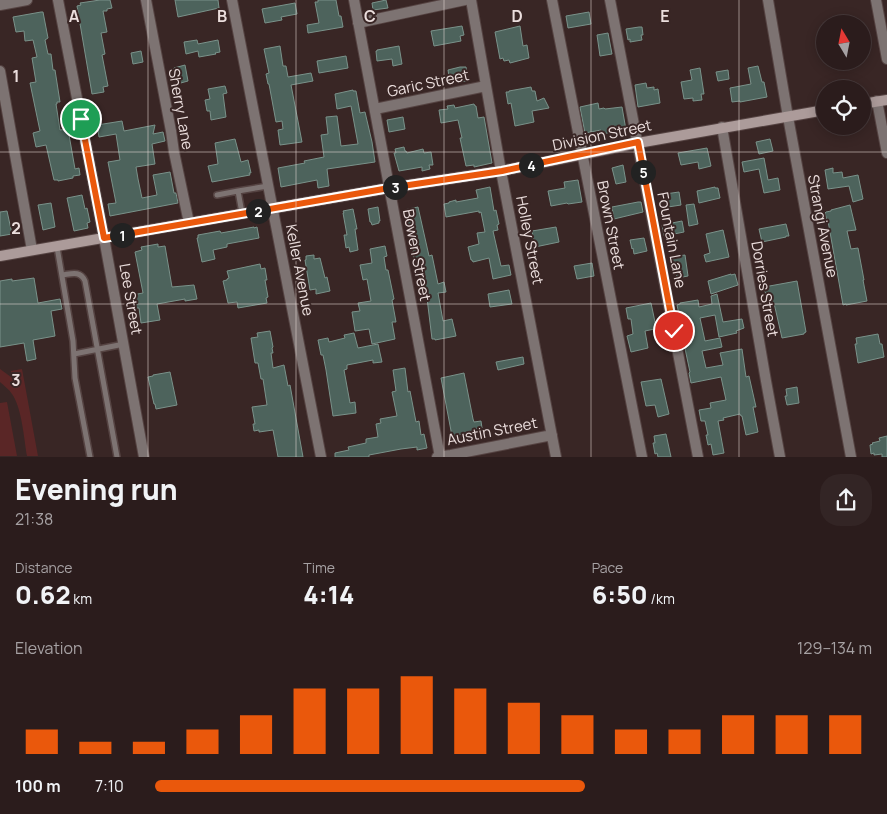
<!DOCTYPE html>
<html lang="en">
<head>
<meta charset="utf-8">
<style>
	:root { --surface:#2b1c1c; --page:#332525; --text:#f1f3f6; --muted:#a6a1a3; --line:#473a3b; --accent:#ea580c }
	body { margin:0; font-family:Manrope,sans-serif; background:var(--page); color:var(--text); height:100vh; display:flex; flex-direction:column; font-size:19px; white-space:nowrap }
	* { box-sizing:border-box; margin:0 }
	p { font-size:16px; color:var(--muted) }
	.icon { flex:none; width:28px; height:28px; fill:none; stroke:currentColor; stroke-width:2; stroke-linecap:round; stroke-linejoin:round }
	.map { position:relative; height:457px; overflow:hidden }
	.drawer { display:flex; flex-direction:column; background:var(--surface); flex:1 }
	.drawer>* { flex:none }
	.needle { width:32px; rotate:350deg }
	.buttons { position:absolute; left:816px; top:15px; display:grid; gap:10px }
	.buttons a { display:grid; place-items:center; width:55px; height:55px; border-radius:50%; background:var(--surface); box-shadow:0 2px 12px #0003,0 0 0 1px var(--line); font-size:25px }
	.pin { position:absolute; display:grid; place-items:center; width:42px; height:42px; color:#fff; margin:-21px; border:2px solid #fff; border-radius:50%; box-shadow:0 1px 5px #0007 }
	.km { position:absolute; width:25px; height:25px; margin:-12px; border-radius:50%; background:#222; color:#fff; font-size:14px; line-height:25px; text-align:center }
	.round { display:grid; place-items:center; flex:none; width:52px; height:52px; border-radius:20px; background:var(--page) }
	.head { display:flex; align-items:center; justify-content:space-between; height:85px; padding:0 15px }
	h1 { font-size:28px; font-weight:800; line-height:38px }
	.figures { display:grid; grid-template-columns:repeat(3,1fr); gap:8px; height:85px; padding:5px 15px }
	.figures div { display:grid; align-content:center }
	.figures b { font-size:25px; font-weight:800 }
	.figures small { font-size:14px; font-weight:400 }
	.figures p { font-size:14px }
	.chart { height:140px; padding:10px 15px }
	.chart p { display:flex; justify-content:space-between }
	.chart svg { width:100%; height:90px; margin-top:5px; stroke:var(--accent); stroke-width:6 }
	ul { padding:0 15px; list-style:none; font-size:16px }
	li { display:grid; grid-template-columns:80px 60px 1fr; align-items:center; height:38px }
	li i { height:12px; border-radius:6px; background:var(--accent) }
	.map>svg:first-child { display:block }
	.green { fill:#5a2626 }
	.building { fill:#4d635c; stroke:#7a928a }
	.lines { fill:none; stroke-linecap:round; stroke-linejoin:round }
	.service-casing { stroke:#554342; stroke-width:8 }
	.minor-casing { stroke:#554342; stroke-width:12 }
	.tertiary-casing { stroke:#554342; stroke-width:12 }
	.secondary-casing { stroke:#554342; stroke-width:12 }
	.service { stroke:#7d7372; stroke-width:5 }
	.minor { stroke:#7d7372; stroke-width:10 }
	.tertiary { stroke:#7d7372; stroke-width:10 }
	.secondary { stroke:#ac9b9a; stroke-width:10 }
	.route-casing { stroke:#fff; stroke-width:10 }
	.route { stroke:#ea580c; stroke-width:6 }
	.grid { fill:none; stroke:#ebdedd; stroke-width:1; stroke-opacity:0.55 }
	.labels { text-anchor:middle; dominant-baseline:central; stroke-width:4; stroke-linejoin:round; paint-order:stroke }
	.street-label { font-size:15px; fill:#ebdedd; stroke:#392625 }
	.grid-label { font-size:16px; text-anchor:middle; font-weight:bold; fill:#ebdedd; stroke:#392625; stroke-width:4; stroke-linejoin:round; paint-order:stroke }
</style>
</head>
<body>
<div class="map">
<svg width="887" height="457" viewBox="0 0 887 457">
	<rect width="100%" height="100%" fill="#392625"/>
	<path class="green" d="M0,369L11,377V371L22,369L38,456H27C24,439 22,408 12,394C9,389 4,386 0,382Z
		M7,402L17,456H0V403Z"/>
	<path class="building" d="M100,0H110L112,8L107,9V11H103L107,32L101,33L105,54L102,55L108,86L103,87L104,92L92,94L77,6L81,5L80,3Z
		M175,0H218L219,8L178,17Z
		M318,0H336L339,16H341L343,27L308,33L307,25L319,23L315,2H318Z
		M386,0L388,8L373,10L372,3Z
		M295,3L297,14L281,17L282,20L265,23L262,9Z
		M41,12H43L48,38L45,40L48,54H51L53,70H55L60,102H57V104H56L60,130L68,129L75,169L79,168L80,175L73,176V178L58,181V180H54L46,145L36,147L33,133L40,131L30,83L36,82L32,58L37,57L33,40L25,41L24,31L16,32L13,17Z
		M589,12L591,24L568,28L566,16Z
		M462,26L464,35L460,36L461,41L434,46L431,31Z
		M520,26L523,46L527,45L529,58L510,63L509,60L504,61L503,58L500,59L495,32Z
		M639,27H642L643,35H641L642,40L630,42V39L628,40L626,29Z
		M608,33L612,54L600,56L597,35Z
		M197,40L198,44L218,40L220,52L215,53L216,54L199,57L198,51L186,54L184,42Z
		M280,46L283,66H286L288,77L311,73L313,81L291,85L302,142L280,145L278,130L283,129L282,121L276,122L269,84H268L266,74L269,73L264,49Z
		M399,46L402,64L393,66L392,59L377,61L376,51H377V50Z
		M141,51L143,62L133,64L131,53Z
		M346,56L348,68L319,73L317,61Z
		M185,65L188,81L177,84L174,68Z
		M758,66L762,82H764L767,97L740,102V101L732,102L730,88L751,84L748,68Z
		M460,67H466L467,74L466,75V77H465L466,81L450,83L448,70Z
		M700,68L704,94H701L702,100L693,101V98L684,99L681,82L692,80L690,70Z
		M728,70L729,79L718,81L716,72Z
		M646,83L647,88L654,87V90L658,89L660,103L638,107L635,85Z
		M225,86L227,93L223,94L226,117L211,120L210,111H207L205,100L210,99L208,89Z
		M531,87L532,91H535L537,101L544,98L549,108L532,111L534,122L515,126L511,103L508,104L506,92H509V91Z
		M353,90V91H356L360,113L365,112L372,142L375,162L327,169L329,186L318,188L317,180L281,187L278,168L305,163L304,161L324,157L321,135L328,134L326,117L337,116L341,146L358,144L351,106L337,109L335,94Z
		M598,103L599,109L604,108L605,109L622,107L626,130L601,134V130L585,133L580,107Z
		M474,104L475,106H476L478,118L484,117L492,163L474,167V165L466,166L460,138H462L458,120L441,123L439,110L448,109L447,106L454,105L455,108Z
		M403,117L405,129L389,132L387,120Z
		M122,121L124,131L155,125L153,134L163,132L165,141L152,144L155,164L136,167L138,179L142,198L157,195L153,175L170,172L174,193H176L178,203L110,216L108,204L116,203L108,162L120,160L116,134L99,137L97,125Z
		M235,139L241,162L248,160L251,173H249L250,175L212,182L208,166L218,164L215,143Z
		M770,139L773,151L759,154L756,142Z
		M404,147L405,151H406L407,153L423,149L424,153L431,152L433,165H429L430,169L422,171V167L399,171L394,153H396L395,149Z
		M707,148L711,166L699,169L698,162L681,165L678,153Z
		M764,158L768,180L778,178L780,190L764,193L759,169L744,172L742,162Z
		M623,165L626,182L616,184L612,168Z
		M833,168V173L842,172L843,178L858,175L863,199L853,202L849,186L828,189L825,170Z
		M578,180L582,202L568,204L567,203L551,206L548,191L565,188L564,182Z
		M490,187L494,211L496,210L499,224L497,225L498,230L493,231L501,266L509,265L511,275L493,279L489,258L473,262L472,260H471L468,247L479,244L477,233L485,232L481,212L479,213V211L446,217L444,204L449,203V202L456,200V202L478,198L476,190Z
		M715,187V188H718L720,198L699,203L697,191Z
		M679,192L681,205L668,207L665,194Z
		M82,195L85,209L87,208L90,222L87,223L88,228L74,231L67,198Z
		M638,202H641L643,212L614,219L612,207Z
		M51,203L55,227L43,230L38,205Z
		M694,204L698,224L689,226L686,205Z
		M850,205L856,230L847,231L851,249L858,248L864,280H863L867,301L846,305V304L843,305L828,221H827L825,213L826,212L831,211V210Z
		M378,207L380,221H379V223L372,225L371,222H370L368,209Z
		M418,207L429,256L432,255L438,284L444,282L446,292L438,293L443,321L452,319L456,336L435,340V339H432L426,290L425,291L423,279H425L422,263L418,264L417,259H414L412,252H414L404,210Z
		M353,209L357,229H355L358,250L350,252L349,247L346,248L344,235H347L343,213H344L343,211Z
		M7,211L12,234L0,236V212Z
		M682,221L684,232L664,236L662,225Z
		M786,224L789,236H786V237L762,242L759,229Z
		M254,227V228L257,227L259,238L227,244V247L213,250L215,259L202,262L197,238H198V235L220,231L221,233Z
		M556,227L559,242L535,247L532,231Z
		M723,230L729,257L706,262L704,255L710,253L706,234Z
		M644,238L647,251L634,254L633,248L632,249L630,240Z
		M158,244V247L165,246L172,287L194,285L197,299L185,301V299L157,304L160,320L141,323L139,308H134L132,295L143,293L135,252L142,250L141,247Z
		M385,246L387,256L384,257L386,270H388L394,299L392,300L396,322H392L395,339L372,344L369,329L355,331L352,312L360,311L358,303L371,301L367,279L363,280L360,265L372,263L370,249Z
		M314,255V259L320,258L325,278L327,277L330,291L316,294V289L310,290L305,260H306V256Z
		M685,255L688,276L677,278L675,265L672,266L670,257Z
		M592,263L594,276L577,279L574,266Z
		M260,264L261,269L265,268L267,280H265L268,297L266,298L267,303L238,308L237,302L228,303L223,281L227,280V279L229,278L227,271Z
		M731,274V275L735,274L738,285L711,294L708,281Z
		M34,278L38,303L60,299L62,309L51,311L55,336L33,340L36,359L27,361L24,343L0,347V281L12,279V281Z
		M797,281L806,332L804,333V334L782,338L774,303L768,304L764,287Z
		M509,290L512,304L490,307L488,294Z
		M717,294L723,322L742,319L744,328L736,331L737,333L719,337L715,315L700,318L705,341L720,338L722,347L702,351L706,368L723,365L720,353L742,349L746,377L749,376L756,407H753L758,432L746,435L742,416H741L740,414L723,418L724,420L718,421L724,453L713,455L711,444L708,445L706,435H708L705,421H701L699,410L711,408L710,403L726,400L721,377L691,383L689,373L690,372L680,325L681,324L677,305L680,304V303L698,300L699,307L712,304L711,296Z
		M651,303L655,322L663,320L664,327L645,331L648,348L631,352L627,336L633,334L631,319H628L626,308Z
		M270,331L273,347L272,348L273,353H271L273,368L284,365L288,386L290,385L303,457H278L273,430L259,432V430L254,431L253,424H255L252,407L267,405L263,379H261L258,363H255L251,338L258,337L257,333Z
		M354,333L358,348L378,344L382,362L373,363V360L347,365V369L344,370L350,403L355,402L356,413L333,416L326,370L323,355H321L318,340L328,338L329,342L345,338L344,335Z
		M878,334L880,344H882L884,357L858,363L855,344H857L856,338Z
		M523,357L524,364L498,370L496,362Z
		M405,368L408,392L410,391L416,422L419,421L421,435L424,434L427,448L417,450V447L401,449L369,455V457H335V453L349,450L348,447L366,443V439L378,437L376,424L381,423L380,419L397,416L392,392L396,391L393,370Z
		M170,372L177,405L156,409L155,404H154L148,377L153,376V375Z
		M464,373L473,419L474,422L481,421L482,428L474,429V432L452,436L441,378Z
		M661,379L669,414L658,417L655,405L646,406L641,382Z
		M797,387L799,403L787,405L785,396H787L786,389Z
		M666,434L671,457H658L657,453L655,454L653,443H655L654,436Z
		M887,436V457H882V454L874,455V453L871,454L870,445L873,444L872,443L880,441L879,438Z"/>
	<g class="lines">
		<g class="service-casing">
			<path id="service" d="M238,191L268,186
				M217,195L238,191L242,213
				M57,247L73,341L75,378L90,457
				M62,275C71,274 80,270 85,281L117,457
				M74,354L124,344"/>
		</g>
		<g class="minor-casing">
			<path id="minor" d="M146,0L171,131L174,152L189,223
				M232,0L321,457
				M354,0L440,457
				M471,0L501,171L556,457
				M552,0L642,457
				M610,0L698,457
				M768,0L788,117L851,457
				M876,0L887,59
				M0,5L27,0
				M358,23L465,0
				M0,71L32,250
				M877,101L887,153
				M375,109L486,86
				M722,127L766,381L780,457
				M437,457L451,455L552,435"/>
		</g>
		<g class="tertiary-casing">
			<path id="tertiary" d="M58,0L104,238L144,457"/>
		</g>
		<g class="secondary-casing">
			<path id="secondary" d="M862,104L887,100
				M0,256L389,188L501,171L638,143L825,110"/>
		</g>
		<use href="#service" class="service"/>
		<use href="#minor" class="minor"/>
		<use href="#tertiary" class="tertiary"/>
		<use href="#secondary" class="secondary"/>
	</g>
	<g class="lines">
		<g class="route-casing">
			<path id="route" d="M81,119L104,238L389,188L502,171L638,142L674,331"/>
		</g>
		<use href="#route" class="route"/>
	</g>
	<path class="grid" d="M148,0V457M296,0V457M444,0V457M591,0V457M739,0V457M0,152H887M0,304H887"/>
	<g class="labels">
		<g class="street-label">
			<text transform="translate(428 83) rotate(-12)">Garic Street</text>
			<text transform="translate(181 109) rotate(80)">Sherry Lane</text>
			<text transform="translate(602 135) rotate(-12)">Division Street</text>
			<text transform="translate(611 225) rotate(79)">Brown Street</text>
			<text transform="translate(823 226) rotate(79)">Strangi Avenue</text>
			<text transform="translate(530 240) rotate(79)">Holley Street</text>
			<text transform="translate(672 240) rotate(79)">Fountain Lane</text>
			<text transform="translate(417 255) rotate(79)">Bowen Street</text>
			<text transform="translate(300 270) rotate(79)">Keller Avenue</text>
			<text transform="translate(765 289) rotate(80)">Dorries Street</text>
			<text transform="translate(131 299) rotate(80)">Lee Street</text>
			<text transform="translate(492 431) rotate(-11)">Austin Street</text>
		</g>
	</g>
	<g class="grid-label">
		<text x="74" y="22">A</text>
		<text x="222" y="22">B</text>
		<text x="370" y="22">C</text>
		<text x="517" y="22">D</text>
		<text x="665" y="22">E</text>
		<text x="16" y="82">1</text>
		<text x="16" y="234">2</text>
		<text x="16" y="386">3</text>
	</g>
</svg>
<div class="buttons">
<a><svg class="needle" viewBox="-14 -14 28 28"><path d="M0-13l5 13h-10z" fill="#e53935"/><path d="M0 13l5-13h-10z" fill="#a6a1a3"/></svg></a>
<a><svg class="icon" aria-label="locate" viewBox="0 0 24 24"><circle cx="12" cy="12" r="6"/><path d="M12 2v4M12 18v4M2 12h4M18 12h4"/></svg></a>
</div>
<div class="pin" style="left:81px;top:119px;background:#1e9e55"><svg class="icon" aria-label="arrive" viewBox="0 0 24 24"><path d="M6 21V4h12l-3 4 3 4H6"/></svg></div>
<div class="pin" style="left:674px;top:331px;background:#d93025"><svg class="icon" aria-label="check" viewBox="0 0 24 24"><path d="M5 12l5 5 9-10"/></svg></div>
<b class="km" style="left:122px;top:235px">1</b>
<b class="km" style="left:258px;top:211px">2</b>
<b class="km" style="left:395px;top:187px">3</b>
<b class="km" style="left:531px;top:165px">4</b>
<b class="km" style="left:643px;top:172px">5</b>
</div>
<section class="drawer">
<div class="head"><div><h1>Evening run</h1><p>21:38</p></div><a class="round"><svg class="icon" aria-label="share" viewBox="0 0 24 24"><path d="M12 15V3M7 8l5-5 5 5M5 13v7h14v-7"/></svg></a></div>
<div class="figures">
<div><p>Distance</p><b>0.62<small> km</small></b></div>
<div><p>Time</p><b>4:14</b></div>
<div><p>Pace</p><b>6:50<small> /km</small></b></div>
</div>
<div class="chart"><p><span>Elevation</span>129–134 m</p>
<svg viewBox="0 0 160 44" preserveAspectRatio="none"><path d="M5 44V32M15 44V38M25 44V38M35 44V32M45 44V25M55 44V12M65 44V12M75 44V6M85 44V12M95 44V19M105 44V25M115 44V32M125 44V32M135 44V25M145 44V25M155 44V25"/></svg>
</div>
<ul>
<li><b>100 m</b>7:10<i style="width:60%"></i></li>
</ul>
</section>
</body>
</html>
